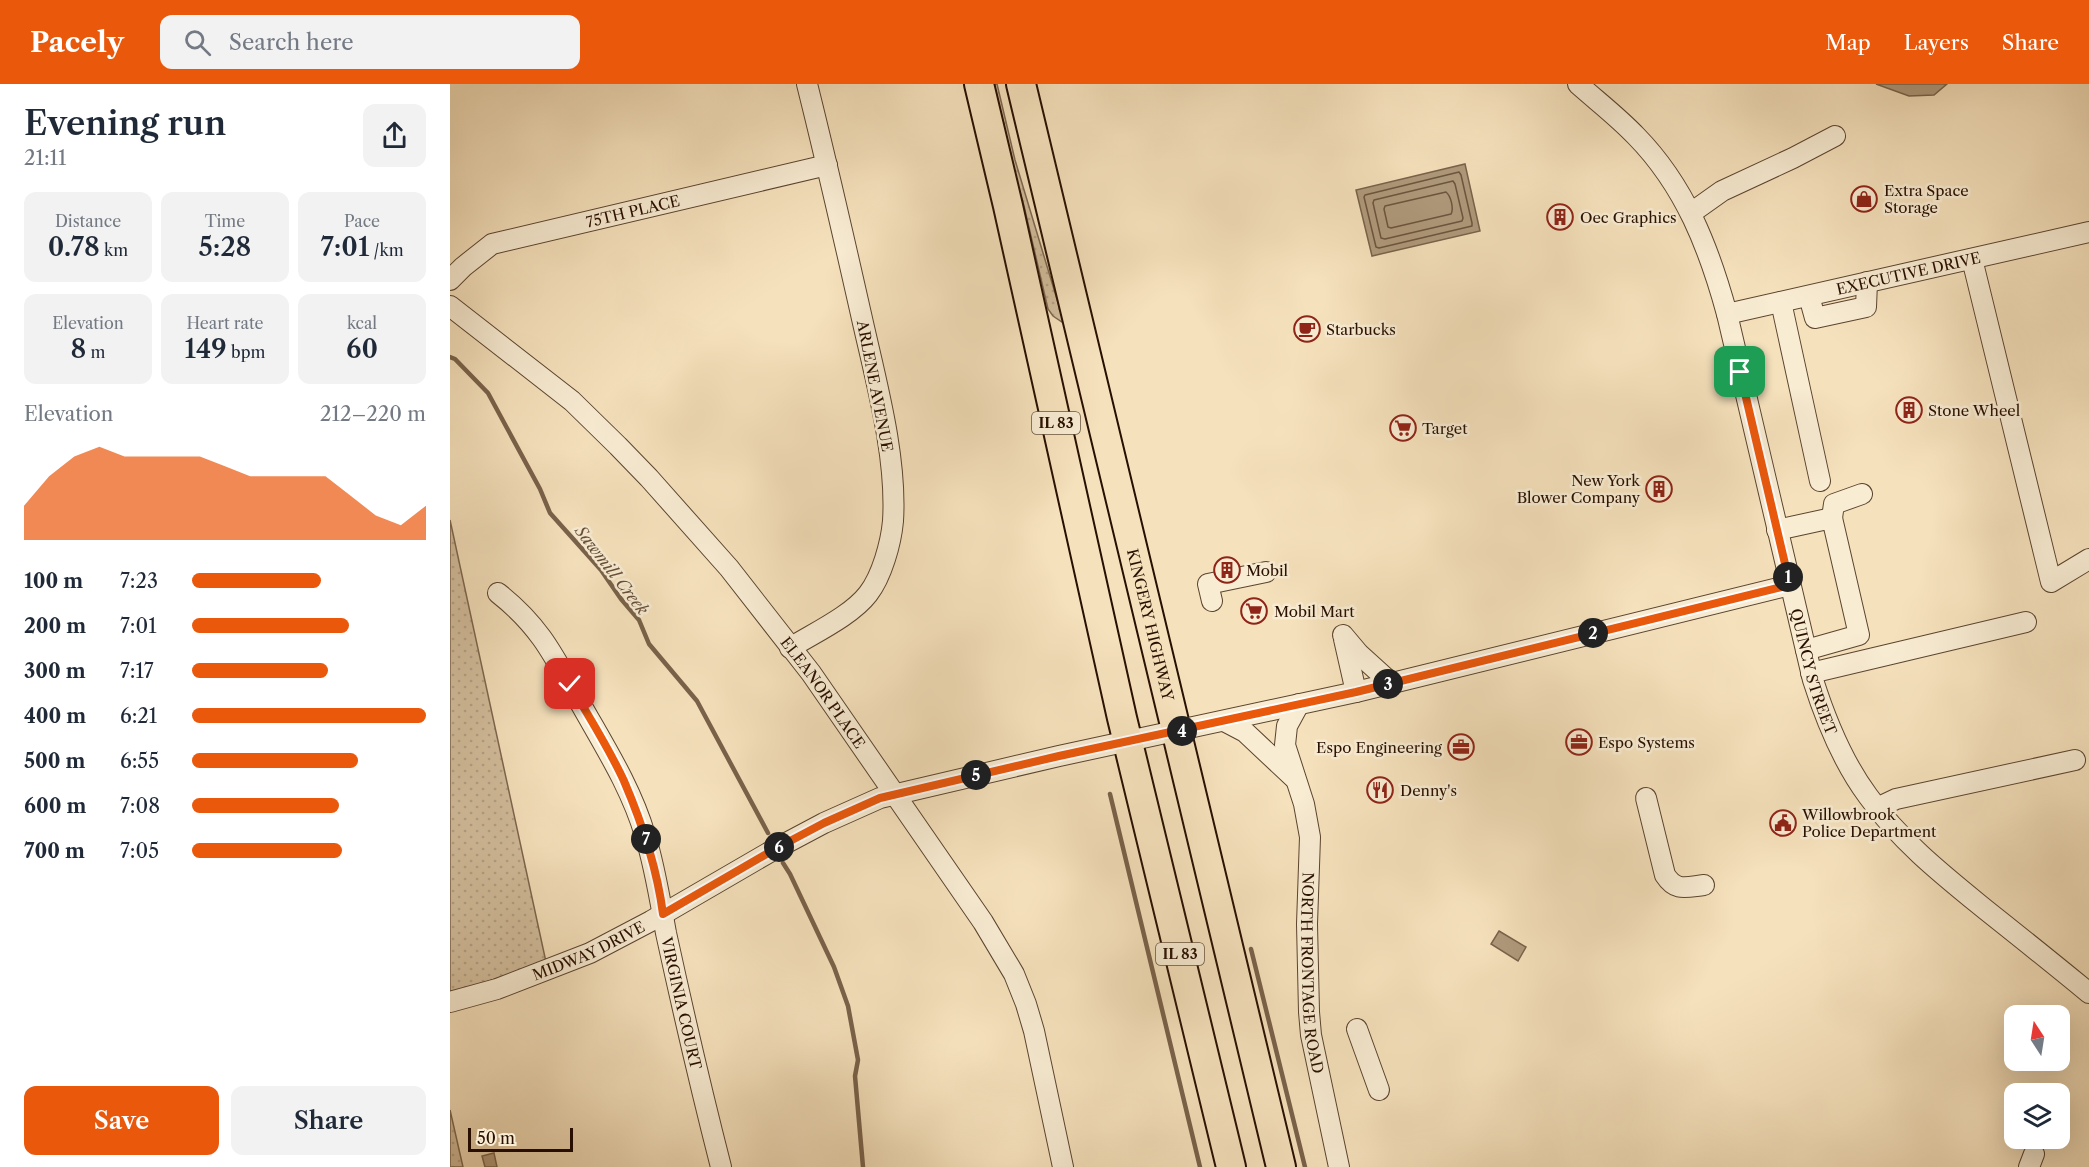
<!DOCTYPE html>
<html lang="en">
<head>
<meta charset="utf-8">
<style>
	:root { --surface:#fff; --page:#f2f2f3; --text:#1f2937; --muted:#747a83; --accent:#ea580c }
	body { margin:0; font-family:"Libre Caslon Text",serif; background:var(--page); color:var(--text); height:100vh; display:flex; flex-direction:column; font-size:22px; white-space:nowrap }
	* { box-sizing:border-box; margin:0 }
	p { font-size:20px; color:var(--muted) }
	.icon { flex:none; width:33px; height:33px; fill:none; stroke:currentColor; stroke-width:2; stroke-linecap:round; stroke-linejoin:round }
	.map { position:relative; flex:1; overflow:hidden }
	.drawer { display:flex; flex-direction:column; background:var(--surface); width:450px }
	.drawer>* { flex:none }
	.needle { width:39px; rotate:348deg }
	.controls { position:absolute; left:1554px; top:921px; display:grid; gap:12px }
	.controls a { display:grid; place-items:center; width:66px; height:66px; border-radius:12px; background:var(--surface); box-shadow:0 6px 24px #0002; font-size:30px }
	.scale { position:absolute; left:18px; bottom:15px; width:105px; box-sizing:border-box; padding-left:6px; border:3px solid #280f00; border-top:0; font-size:16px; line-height:21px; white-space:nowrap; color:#280f00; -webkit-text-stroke:4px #f8ecd3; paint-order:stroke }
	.pin { position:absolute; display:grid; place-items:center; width:51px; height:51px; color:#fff; margin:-26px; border-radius:12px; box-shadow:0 3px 9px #0006 }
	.km { position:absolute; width:30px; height:30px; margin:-15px; border-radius:50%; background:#222; color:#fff; font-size:16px; line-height:30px; text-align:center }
	.round { display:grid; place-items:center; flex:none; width:63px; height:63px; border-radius:12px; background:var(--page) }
	.summary { display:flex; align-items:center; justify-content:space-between; height:102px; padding:0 24px }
	h1 { font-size:33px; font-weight:600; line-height:45px }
	.figures { display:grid; grid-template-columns:repeat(3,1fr); gap:9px; height:102px; padding:6px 24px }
	.figures div { display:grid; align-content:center; border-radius:12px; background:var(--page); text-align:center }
	.figures b { font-size:26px; font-weight:600 }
	.figures small { font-size:16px; font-weight:400 }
	.figures p { font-size:16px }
	.chart { height:168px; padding:12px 24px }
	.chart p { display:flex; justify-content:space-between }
	.chart svg { width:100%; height:108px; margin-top:6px; fill:var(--accent); opacity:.7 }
	.cta { display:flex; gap:12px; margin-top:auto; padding:12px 24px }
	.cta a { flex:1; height:69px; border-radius:12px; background:var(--accent); color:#fff; font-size:24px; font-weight:600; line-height:69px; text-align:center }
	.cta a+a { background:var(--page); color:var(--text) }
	ul { padding:0 24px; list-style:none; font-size:20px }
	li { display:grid; grid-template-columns:96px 72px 1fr; align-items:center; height:45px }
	li i { height:15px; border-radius:8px; background:var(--accent) }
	header { display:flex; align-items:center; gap:36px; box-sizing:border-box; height:84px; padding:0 30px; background:var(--accent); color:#fff }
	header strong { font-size:28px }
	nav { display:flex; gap:33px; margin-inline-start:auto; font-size:21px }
	.search { width:420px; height:54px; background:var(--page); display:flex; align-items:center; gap:15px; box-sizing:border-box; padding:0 21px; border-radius:12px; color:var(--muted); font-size:22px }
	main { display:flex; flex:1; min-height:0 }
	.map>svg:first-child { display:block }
	.grass { fill:url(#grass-dots); stroke:#7d664e; stroke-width:1.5 }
	.water { fill:#af9a7c; stroke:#79624a; stroke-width:1.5 }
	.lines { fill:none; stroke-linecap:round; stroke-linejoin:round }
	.shore { stroke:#6c543e; stroke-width:1.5 }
	.stream { stroke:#79624a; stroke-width:4.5 }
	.minor-casing { stroke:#5b442f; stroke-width:22 }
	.highway-casing { stroke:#280f00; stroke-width:32 }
	.minor { stroke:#f8ecd3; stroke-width:20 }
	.highway { stroke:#f5e1bc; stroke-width:28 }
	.route-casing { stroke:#fff; stroke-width:12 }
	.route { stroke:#ea580c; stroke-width:8 }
	.labels { text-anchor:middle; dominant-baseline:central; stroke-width:5; stroke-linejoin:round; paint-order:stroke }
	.shield { fill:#f8ecd3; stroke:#66513f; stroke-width:1.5 }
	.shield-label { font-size:14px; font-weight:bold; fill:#280f00 }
	.poi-label { font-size:15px; fill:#280f00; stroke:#f8ecd3; text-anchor:start }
	.street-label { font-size:15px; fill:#280f00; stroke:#f8ecd3 }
	.water-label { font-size:16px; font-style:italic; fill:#654e38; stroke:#f8ecd3 }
</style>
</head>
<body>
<header>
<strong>Pacely</strong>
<div class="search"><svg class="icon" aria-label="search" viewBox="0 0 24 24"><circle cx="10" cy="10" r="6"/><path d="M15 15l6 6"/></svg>Search here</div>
<nav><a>Map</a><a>Layers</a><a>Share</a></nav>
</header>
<main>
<section class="drawer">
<div class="summary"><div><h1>Evening run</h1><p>21:11</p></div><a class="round"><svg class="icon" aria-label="share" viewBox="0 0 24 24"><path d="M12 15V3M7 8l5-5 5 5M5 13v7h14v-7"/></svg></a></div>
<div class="figures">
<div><p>Distance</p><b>0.78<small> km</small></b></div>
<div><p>Time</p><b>5:28</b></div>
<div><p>Pace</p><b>7:01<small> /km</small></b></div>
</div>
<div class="figures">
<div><p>Elevation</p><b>8<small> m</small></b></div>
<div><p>Heart rate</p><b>149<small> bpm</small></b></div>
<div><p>kcal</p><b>60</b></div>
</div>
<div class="chart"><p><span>Elevation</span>212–220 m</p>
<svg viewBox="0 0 160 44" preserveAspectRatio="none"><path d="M0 44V30L10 18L20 10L30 6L40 10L50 10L60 10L70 10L80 14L90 18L100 18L110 18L120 18L130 26L140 34L150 38L160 30V44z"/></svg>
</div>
<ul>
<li><b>100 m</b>7:23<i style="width:55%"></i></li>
<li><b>200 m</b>7:01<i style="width:67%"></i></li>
<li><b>300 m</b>7:17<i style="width:58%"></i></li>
<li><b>400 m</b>6:21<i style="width:100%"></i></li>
<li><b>500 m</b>6:55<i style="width:71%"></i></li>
<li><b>600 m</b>7:08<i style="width:63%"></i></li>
<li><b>700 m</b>7:05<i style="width:64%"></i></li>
</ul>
<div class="cta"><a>Save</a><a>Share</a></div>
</section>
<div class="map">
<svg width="1639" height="1083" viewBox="0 0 1639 1083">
	<defs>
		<pattern id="grass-dots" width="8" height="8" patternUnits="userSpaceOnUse" patternTransform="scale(1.5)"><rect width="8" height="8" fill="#d2bd9c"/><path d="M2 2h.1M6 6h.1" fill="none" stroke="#b4a185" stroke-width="1.8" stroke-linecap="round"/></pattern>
	</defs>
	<rect width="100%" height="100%" fill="#f5e1bc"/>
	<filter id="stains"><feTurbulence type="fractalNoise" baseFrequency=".00333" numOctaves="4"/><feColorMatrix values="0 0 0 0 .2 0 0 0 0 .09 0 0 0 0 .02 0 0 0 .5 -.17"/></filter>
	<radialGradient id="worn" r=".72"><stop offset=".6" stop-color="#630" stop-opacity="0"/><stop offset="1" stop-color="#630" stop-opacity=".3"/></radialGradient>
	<path class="grass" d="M541,0H547L565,76L612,232L614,236L612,238L603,232L598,225L574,122L552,48Z
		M0,436L96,878L0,910Z
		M0,1026L13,1083H0Z"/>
	<path class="water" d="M1426,0H1497L1484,11L1459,12Z
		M1015,80L1030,147L922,172L906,106Z
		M1049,847L1076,863L1068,877L1041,860Z
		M44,1069L47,1083H35L32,1072Z"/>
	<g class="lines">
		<path class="shore" d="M1009,88L1011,91L1022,139V142L929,164L926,163L914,113L915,111Z
			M1003,97L1005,100L1013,134L1012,137L935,155L931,154L923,119L924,116Z
			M996,108C1001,112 1004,125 1001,130L941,144L938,143L934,125L935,122Z"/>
		<path class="stream" d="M0,273L5,275L38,309L90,405L100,429L151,486L171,515L189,536L199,560L247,617L318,749
			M660,710L750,1083
			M333,779L340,790L384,883L398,922L408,976L405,992L413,1083
			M801,865L855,1083"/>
		<g class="minor-casing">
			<g id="minor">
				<path id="s1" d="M1128,0C1147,17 1168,33 1186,52C1235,102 1259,164 1277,230L1363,596C1376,637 1392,677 1418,712C1450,757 1493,791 1536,826C1570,853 1605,881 1639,909"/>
				<path d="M1241,129L1272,107L1343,74L1385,52"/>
				<path d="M1522,175L1601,498L1639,475"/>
				<path id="s2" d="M0,196L13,183L42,160L377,81"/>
				<path d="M1359,212L1365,234L1416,223L1417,198"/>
				<path d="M1331,218L1370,397"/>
				<path id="s3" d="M0,222L122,317L168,362L199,394L279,484L361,589L533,838L564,890L576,920L584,947L613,1083"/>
				<path id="s4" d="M1277,230L1639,148"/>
				<path d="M1382,434L1384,420L1412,410"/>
				<path d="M1327,446L1382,434L1409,551L1356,566"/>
				<path id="s5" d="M48,509C90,542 104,572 129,617C153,660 181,703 195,751C205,783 210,816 216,849C233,927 251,1005 271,1083"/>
				<path d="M762,517L758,500L816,488"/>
				<path d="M893,551L909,570L941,599"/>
				<path d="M894,555L906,608"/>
				<path d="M340,564C364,549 401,532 418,510C432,492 441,459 443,437C447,374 427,301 413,239C395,159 377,80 357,0"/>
				<path d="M1361,589L1576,538"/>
				<path id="s6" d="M849,620L837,642L835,661L854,720L860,753L857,840L859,928L861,951L889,1083"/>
				<path d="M774,637L795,648L844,694"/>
				<path d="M1196,714L1215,791C1226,808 1236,803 1254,801"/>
				<path d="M1427,724L1446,715L1625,676"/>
				<path id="s7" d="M0,918L47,905L140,869L201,837L325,765L374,739L430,714L609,672L906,608L1340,501"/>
				<path d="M907,945L929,1006"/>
				<path d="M1579,1083L1584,1070"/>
			</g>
		</g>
		<g class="highway-casing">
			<g id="highway">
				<path d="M529,0L558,122L672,634L781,1083"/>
				<path id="s8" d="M571,0L831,1083"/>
			</g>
		</g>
		<use href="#minor" class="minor"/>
		<use href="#highway" class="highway"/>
	</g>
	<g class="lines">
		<g class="route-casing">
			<path id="route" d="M120,600C138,632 159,664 174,697C192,739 207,784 213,830L325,765L374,739L430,714L609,672L906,608L1340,501L1290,288"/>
		</g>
		<use href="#route" class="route"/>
	</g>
	<defs>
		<g id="shop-ring" transform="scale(1.35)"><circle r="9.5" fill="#f8ecd3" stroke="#8f2418" stroke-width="1.5"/><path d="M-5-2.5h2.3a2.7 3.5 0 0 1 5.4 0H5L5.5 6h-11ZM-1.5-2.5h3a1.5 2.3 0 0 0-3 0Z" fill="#8f2418"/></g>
		<g id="building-ring" transform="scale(1.35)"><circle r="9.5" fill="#f8ecd3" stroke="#8f2418" stroke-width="1.5"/><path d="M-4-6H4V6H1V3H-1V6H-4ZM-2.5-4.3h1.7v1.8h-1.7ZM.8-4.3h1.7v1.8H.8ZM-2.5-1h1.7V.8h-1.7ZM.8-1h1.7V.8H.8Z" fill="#8f2418"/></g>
		<g id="cafe-ring" transform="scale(1.35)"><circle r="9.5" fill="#f8ecd3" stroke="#8f2418" stroke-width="1.5"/><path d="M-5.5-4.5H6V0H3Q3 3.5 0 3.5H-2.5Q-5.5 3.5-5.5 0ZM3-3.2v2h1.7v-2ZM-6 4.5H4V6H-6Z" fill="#8f2418"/></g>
		<g id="supermarket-ring" transform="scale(1.35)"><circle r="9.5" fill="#f8ecd3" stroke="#8f2418" stroke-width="1.5"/><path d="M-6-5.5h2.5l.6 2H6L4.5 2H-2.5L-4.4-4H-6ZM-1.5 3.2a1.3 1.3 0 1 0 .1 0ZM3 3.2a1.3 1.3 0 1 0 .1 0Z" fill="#8f2418"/></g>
		<g id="office-ring" transform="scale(1.35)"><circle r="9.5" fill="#f8ecd3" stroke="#8f2418" stroke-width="1.5"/><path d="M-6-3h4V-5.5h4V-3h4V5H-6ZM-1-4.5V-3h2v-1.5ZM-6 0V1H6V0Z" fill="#8f2418"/></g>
		<g id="restaurant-ring" transform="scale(1.35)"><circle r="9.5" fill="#f8ecd3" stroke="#8f2418" stroke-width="1.5"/><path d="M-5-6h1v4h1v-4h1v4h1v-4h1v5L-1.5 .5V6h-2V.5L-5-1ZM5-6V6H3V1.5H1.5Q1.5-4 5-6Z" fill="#8f2418"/></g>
		<g id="civic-ring" transform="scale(1.35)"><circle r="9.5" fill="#f8ecd3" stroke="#8f2418" stroke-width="1.5"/><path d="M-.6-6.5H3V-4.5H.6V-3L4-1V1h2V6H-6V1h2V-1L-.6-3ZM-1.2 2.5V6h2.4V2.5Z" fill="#8f2418"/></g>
	</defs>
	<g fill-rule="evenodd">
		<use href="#shop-ring" x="1414" y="115"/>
		<use href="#building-ring" x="1110" y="133"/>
		<use href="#cafe-ring" x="857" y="245"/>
		<use href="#building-ring" x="1459" y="326"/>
		<use href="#supermarket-ring" x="953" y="344"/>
		<use href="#building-ring" x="1209" y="405"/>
		<use href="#building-ring" x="777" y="486"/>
		<use href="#supermarket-ring" x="804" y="527"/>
		<use href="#office-ring" x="1129" y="658"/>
		<use href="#office-ring" x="1011" y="663"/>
		<use href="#restaurant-ring" x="930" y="706"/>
		<use href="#civic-ring" x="1333" y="739"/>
	</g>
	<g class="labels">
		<g class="shield">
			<rect x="582" y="328" width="48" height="22" rx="4.5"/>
			<rect x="706" y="859" width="48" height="22" rx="4.5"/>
		</g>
		<g class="shield-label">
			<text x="606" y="339">IL 83</text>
			<text x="730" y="870">IL 83</text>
		</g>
		<g class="poi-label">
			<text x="1434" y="106">Extra Space<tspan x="1434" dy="17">Storage</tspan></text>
			<text x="1130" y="133">Oec Graphics</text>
			<text x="876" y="245">Starbucks</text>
			<text x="1478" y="326">Stone Wheel</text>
			<text x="972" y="344">Target</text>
			<text x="1190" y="396" text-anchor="end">New York<tspan x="1190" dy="17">Blower Company</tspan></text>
			<text x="796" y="486">Mobil</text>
			<text x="824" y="527">Mobil Mart</text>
			<text x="1148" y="658">Espo Systems</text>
			<text x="992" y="663" text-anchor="end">Espo Engineering</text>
			<text x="950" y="706">Denny's</text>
			<text x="1352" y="730">Willowbrook<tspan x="1352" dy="17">Police Department</tspan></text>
		</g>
		<g class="street-label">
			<text stroke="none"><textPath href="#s2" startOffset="200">75TH PLACE</textPath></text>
			<text stroke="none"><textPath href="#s4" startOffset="186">EXECUTIVE DRIVE</textPath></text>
			<text transform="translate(425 302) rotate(79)">ARLENE AVENUE</text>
			<text stroke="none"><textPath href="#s8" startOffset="556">KINGERY HIGHWAY</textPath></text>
			<text stroke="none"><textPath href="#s1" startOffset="648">QUINCY STREET</textPath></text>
			<text stroke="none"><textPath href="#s3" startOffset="540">ELEANOR PLACE</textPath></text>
			<text stroke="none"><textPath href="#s7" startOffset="148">MIDWAY DRIVE</textPath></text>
			<text stroke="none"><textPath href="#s6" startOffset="276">NORTH FRONTAGE ROAD</textPath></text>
			<text stroke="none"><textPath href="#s5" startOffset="458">VIRGINIA COURT</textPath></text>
		</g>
		<g class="water-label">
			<text transform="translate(162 486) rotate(52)">Sawmill Creek</text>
		</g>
	</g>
	<rect width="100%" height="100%" filter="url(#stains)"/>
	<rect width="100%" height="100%" fill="url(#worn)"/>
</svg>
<div class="controls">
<a><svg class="needle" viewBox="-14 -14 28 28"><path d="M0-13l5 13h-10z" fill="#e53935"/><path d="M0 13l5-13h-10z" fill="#747a83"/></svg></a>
<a><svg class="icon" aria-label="layers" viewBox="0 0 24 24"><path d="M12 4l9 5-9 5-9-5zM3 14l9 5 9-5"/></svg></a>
</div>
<div class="scale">50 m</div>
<div class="pin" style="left:1290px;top:288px;background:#1e9e55"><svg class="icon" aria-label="arrive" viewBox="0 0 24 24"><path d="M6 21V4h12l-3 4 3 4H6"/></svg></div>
<div class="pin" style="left:120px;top:600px;background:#d93025"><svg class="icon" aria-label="check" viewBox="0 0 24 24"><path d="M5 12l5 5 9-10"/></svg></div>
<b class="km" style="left:1338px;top:493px">1</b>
<b class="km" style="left:1143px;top:549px">2</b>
<b class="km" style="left:938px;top:600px">3</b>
<b class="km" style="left:732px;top:647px">4</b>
<b class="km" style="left:526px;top:691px">5</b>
<b class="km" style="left:329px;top:763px">6</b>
<b class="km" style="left:196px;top:755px">7</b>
</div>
</main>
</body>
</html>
